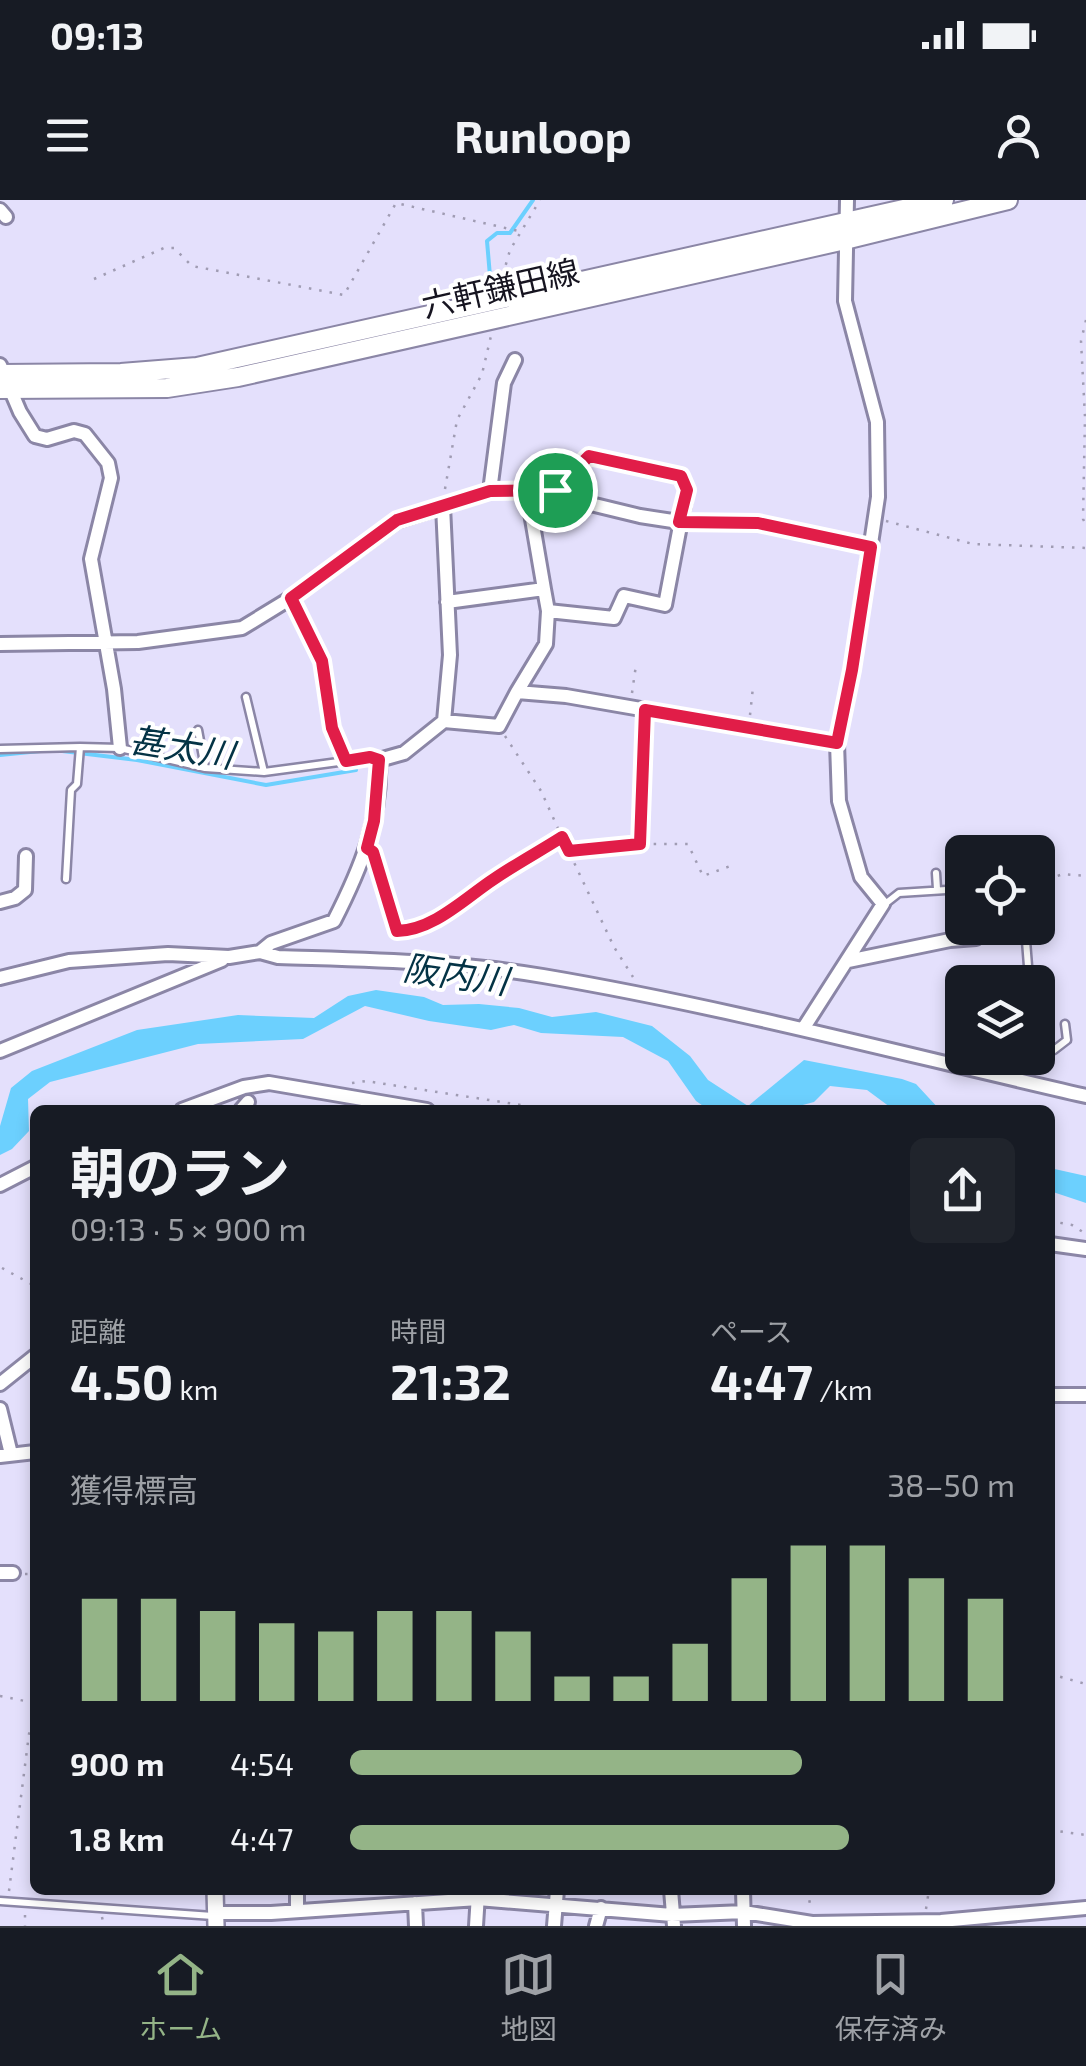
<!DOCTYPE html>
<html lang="ja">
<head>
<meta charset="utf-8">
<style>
	:root { --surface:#171b24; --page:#20242c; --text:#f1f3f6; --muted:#9ea1a6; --line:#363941; --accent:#94b487 }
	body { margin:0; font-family:"Exo 2","Noto Sans JP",sans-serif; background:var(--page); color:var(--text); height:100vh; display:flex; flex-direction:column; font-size:38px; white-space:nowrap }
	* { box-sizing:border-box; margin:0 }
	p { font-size:32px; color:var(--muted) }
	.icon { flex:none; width:55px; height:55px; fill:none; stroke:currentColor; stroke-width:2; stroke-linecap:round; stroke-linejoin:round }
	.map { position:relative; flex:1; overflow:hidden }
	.side { position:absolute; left:30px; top:905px; width:1025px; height:790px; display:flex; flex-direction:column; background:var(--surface); border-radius:15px; box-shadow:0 5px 15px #0003 }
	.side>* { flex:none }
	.controls { position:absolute; left:945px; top:635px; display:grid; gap:20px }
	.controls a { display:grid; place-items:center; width:110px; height:110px; border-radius:15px; background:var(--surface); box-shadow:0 5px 15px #0003; font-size:50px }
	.pin { position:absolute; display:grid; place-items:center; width:85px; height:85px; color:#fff; margin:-42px; border:5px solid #fff; border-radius:50%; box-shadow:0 2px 10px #0007 }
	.round { display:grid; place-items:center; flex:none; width:105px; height:105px; border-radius:15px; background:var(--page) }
	.summary { display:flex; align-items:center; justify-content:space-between; height:170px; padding:0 40px }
	h1 { font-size:55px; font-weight:700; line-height:75px }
	.figures { display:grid; grid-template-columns:repeat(3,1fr); gap:15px; height:170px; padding:10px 40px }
	.figures div { display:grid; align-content:center }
	.figures b { font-size:50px; font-weight:700 }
	.figures small { font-size:28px; font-weight:400 }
	.figures p { font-size:28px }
	.chart { height:280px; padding:20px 40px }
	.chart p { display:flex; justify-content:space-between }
	.chart svg { width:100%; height:180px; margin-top:10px; stroke:var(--accent); stroke-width:6 }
	ul { padding:0 40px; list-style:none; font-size:32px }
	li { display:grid; grid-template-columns:160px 120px 1fr; align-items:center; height:75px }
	li i { height:25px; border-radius:12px; background:var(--accent) }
	.status { display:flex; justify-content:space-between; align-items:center; height:70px; padding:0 50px; background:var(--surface); direction:ltr }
	.status svg { height:28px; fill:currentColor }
	header { display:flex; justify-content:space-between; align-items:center; height:130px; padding:0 40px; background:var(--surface); font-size:45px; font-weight:700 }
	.dock { display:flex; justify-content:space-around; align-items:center; height:140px; border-top:2px solid var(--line); background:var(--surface); font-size:28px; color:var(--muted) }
	.dock a { display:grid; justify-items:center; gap:5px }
	.dock .active { color:var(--accent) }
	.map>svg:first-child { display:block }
	.water { fill:#6cd0fe }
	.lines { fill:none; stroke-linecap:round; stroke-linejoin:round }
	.stream { stroke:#6cd0fe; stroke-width:4 }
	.service-casing { stroke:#8b86a6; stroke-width:11 }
	.minor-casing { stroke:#8b86a6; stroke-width:18 }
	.tertiary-casing { stroke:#8b86a6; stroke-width:20 }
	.secondary-casing { stroke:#8b86a6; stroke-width:22 }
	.path { stroke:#a09cb3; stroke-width:2.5; stroke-dasharray:2.5 8; stroke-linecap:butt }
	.service { stroke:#fff; stroke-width:6 }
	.minor { stroke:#fff; stroke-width:12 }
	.tertiary { stroke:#fff; stroke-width:15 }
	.secondary { stroke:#fff; stroke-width:18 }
	.route-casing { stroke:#fff; stroke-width:20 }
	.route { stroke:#e11d48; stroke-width:12 }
	.labels { text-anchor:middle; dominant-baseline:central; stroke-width:8; stroke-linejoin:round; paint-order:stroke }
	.street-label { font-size:32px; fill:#161420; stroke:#fff }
	.water-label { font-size:35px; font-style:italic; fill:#043345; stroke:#fff }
</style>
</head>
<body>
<div class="status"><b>09:13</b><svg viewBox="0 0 49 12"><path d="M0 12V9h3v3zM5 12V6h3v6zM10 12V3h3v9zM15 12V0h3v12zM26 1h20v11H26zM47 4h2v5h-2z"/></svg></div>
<header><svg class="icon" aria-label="menu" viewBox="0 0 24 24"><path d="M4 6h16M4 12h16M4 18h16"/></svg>Runloop<svg class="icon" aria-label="person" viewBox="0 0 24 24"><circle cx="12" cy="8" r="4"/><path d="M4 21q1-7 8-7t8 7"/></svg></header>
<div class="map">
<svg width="1086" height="1726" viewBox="0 0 1086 1726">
	<rect width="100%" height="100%" fill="#e4e0fc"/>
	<path class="water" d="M376,790L424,797L443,805L479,804L519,808L552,817L596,812L652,826L690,856L708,880L748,906L804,860L902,879L916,884L940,910H894L867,890L830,886L814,902L784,910H709L696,901L668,861L623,837L541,833L514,825L491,830L429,821L365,806L303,839L198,844L50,882L28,899L29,931L12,949L0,955V926L11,888L32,871L137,830L238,815L314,818L348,796Z
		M1050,968L1086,976V1003L1050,991Z"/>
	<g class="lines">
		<path class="stream" d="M490,76L487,41L497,33H510L533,0
			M54,550L137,560L266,585L356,570
			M0,555L40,551"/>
		<g class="service-casing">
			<path id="service" d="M80,547L120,548L205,568L198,530
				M0,549L80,547L77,584L71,590L66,679
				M205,568L264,572L246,497
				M264,572L346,561L332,528L322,461L291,398
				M936,673L937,689
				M885,704L899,693L962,689
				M1025,728L1028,766
				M1038,852L1054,850L1067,840L1065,824
				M1014,877L1027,858
				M0,1701L213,1716"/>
		</g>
		<g class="minor-casing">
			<path id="minor" d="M0,10L6,17
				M0,165L20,212L35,236L47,239L74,231L85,234L108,263L111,278L91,359L114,489L120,548
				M527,290L544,389
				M490,291L504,183L515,160
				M447,402L544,389L548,411L614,418L624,396L665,405L687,289L681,276L589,256L555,291
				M0,444L138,442L242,428L291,398L397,321L490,291H555L566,298L640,316L679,322L758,323L871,347
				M517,492L546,444L548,411
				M444,521L499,526L517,492L566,496L837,543
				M346,561L370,557L379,560
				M0,702L15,698L25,690L26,656
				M260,752L271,743L334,721C360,670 382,618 379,560L404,553L444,521L450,455L443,306
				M848,761L950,740L976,738
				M0,778L69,761L168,754L229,757L260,752L278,757C366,760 456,761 543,776C726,807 906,855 1086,896
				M803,829L883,704L861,677L839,601L837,543L852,470L878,297L877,222L845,101L847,0
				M0,851L222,760
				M182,910L244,887L269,883L427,910
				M241,910L248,902
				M0,985L35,967
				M1050,1044L1086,1049
				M0,1184L35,1156
				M1050,1195H1086
				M0,1209L11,1254
				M0,1256L35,1252
				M0,1373H13
				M297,1690V1711
				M671,1690L674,1726
				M743,1690L744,1726
				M415,1703L416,1726
				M215,1713H271L478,1699L672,1715L744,1712L812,1723L941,1721L1086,1708
				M476,1726L478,1694
				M554,1726L557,1690
				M596,1726L601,1708"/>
		</g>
		<g class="tertiary-casing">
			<path id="tertiary" d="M215,1690L216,1726"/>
		</g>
		<g class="secondary-casing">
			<path id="secondary" d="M0,174L121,173L197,167L944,0
				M0,189L167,188L238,177L845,40L1008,0"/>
		</g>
		<path class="path" d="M94,79L164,48H174L192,66L344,95L396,3L523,32
			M500,85L510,50L540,0
			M1086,120L1081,141L1085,217L1083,319L1086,325
			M445,289L457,220L482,174L491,136
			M886,321L973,344L1086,348
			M632,493L636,465
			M750,515L753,487
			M505,536L541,591L562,637
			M640,644L645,522
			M570,651L640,644H688L703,676L733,665
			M375,661L397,731C434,730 465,698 494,679C516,664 540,651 562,637L614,747L633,777
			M1038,683L1063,674L1086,676
			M352,883L366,881L534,907
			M534,910V907L545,910
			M1050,1021L1072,1025L1086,1034
			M2,1068L35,1086
			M25,1374H35
			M1050,1474L1086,1484
			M0,1496L35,1503
			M1050,1630L1086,1635
			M807,1690L811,1708
			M9,1691L29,1534L35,1518
			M926,1709L929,1690
			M25,1715V1726
			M102,1717L104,1726"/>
		<use href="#service" class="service"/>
		<use href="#minor" class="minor"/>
		<use href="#tertiary" class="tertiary"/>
		<use href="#secondary" class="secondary"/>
	</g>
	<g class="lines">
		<g class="route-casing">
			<path id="route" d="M589,256L681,276L687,290L679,322L758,323L871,347L852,470L837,543L645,510L640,644L569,651L562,637C540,651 516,664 494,679C465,698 434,730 397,731L373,652L367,648L374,621L379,560L370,557L346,561L332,528L322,461L291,398L397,320L490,291L555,290Z"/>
		</g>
		<use href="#route" class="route"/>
	</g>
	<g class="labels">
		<g class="street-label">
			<text transform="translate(500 87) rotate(-13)">六軒鎌田線</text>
		</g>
		<g class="water-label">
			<text transform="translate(182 546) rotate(9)">甚太川</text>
			<text transform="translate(456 773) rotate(8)">阪内川</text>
		</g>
	</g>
</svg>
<div class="controls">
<a><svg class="icon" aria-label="locate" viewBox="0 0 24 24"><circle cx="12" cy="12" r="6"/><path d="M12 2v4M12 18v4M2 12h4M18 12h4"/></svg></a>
<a><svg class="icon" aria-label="layers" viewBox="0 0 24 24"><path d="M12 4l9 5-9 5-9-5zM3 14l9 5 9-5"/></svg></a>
</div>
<div class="pin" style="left:555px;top:290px;background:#1e9e55"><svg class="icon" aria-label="arrive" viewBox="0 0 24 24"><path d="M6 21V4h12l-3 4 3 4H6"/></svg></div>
<section class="side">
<div class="summary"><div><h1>朝のラン</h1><p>09:13 · 5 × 900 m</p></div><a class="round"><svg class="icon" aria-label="share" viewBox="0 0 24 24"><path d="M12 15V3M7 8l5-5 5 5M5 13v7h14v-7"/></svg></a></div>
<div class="figures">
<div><p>距離</p><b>4.50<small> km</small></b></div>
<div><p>時間</p><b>21:32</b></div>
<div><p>ペース</p><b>4:47<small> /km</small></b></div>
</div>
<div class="chart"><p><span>獲得標高</span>38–50 m</p>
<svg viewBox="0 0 160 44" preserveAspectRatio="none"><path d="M5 44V19M15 44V19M25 44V22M35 44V25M45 44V27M55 44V22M65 44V22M75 44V27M85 44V38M95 44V38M105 44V30M115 44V14M125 44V6M135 44V6M145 44V14M155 44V19"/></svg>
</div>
<ul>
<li><b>900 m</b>4:54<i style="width:68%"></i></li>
<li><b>1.8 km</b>4:47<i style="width:75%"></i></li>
</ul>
</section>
</div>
<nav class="dock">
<a class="active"><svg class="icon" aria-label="home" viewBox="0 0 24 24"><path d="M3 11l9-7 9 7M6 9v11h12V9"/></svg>ホーム</a>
<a><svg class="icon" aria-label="map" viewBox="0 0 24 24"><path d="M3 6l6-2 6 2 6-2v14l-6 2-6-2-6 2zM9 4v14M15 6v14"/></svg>地図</a>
<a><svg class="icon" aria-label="saved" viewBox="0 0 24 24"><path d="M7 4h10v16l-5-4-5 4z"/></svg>保存済み</a>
</nav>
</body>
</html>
